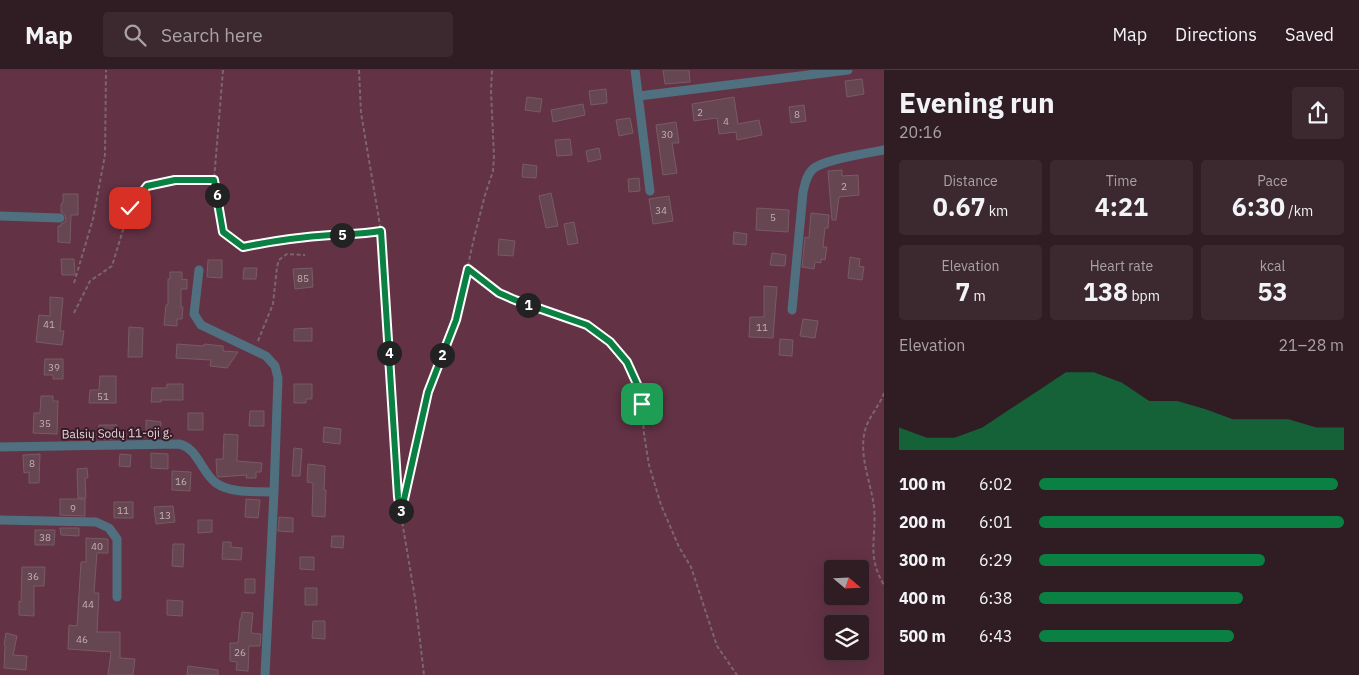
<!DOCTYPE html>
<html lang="en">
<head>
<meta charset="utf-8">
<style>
	:root { --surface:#301c23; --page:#3c2930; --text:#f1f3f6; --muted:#a8a1a6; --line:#4b3a41; --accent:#0b8043 }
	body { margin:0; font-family:"IBM Plex Sans",sans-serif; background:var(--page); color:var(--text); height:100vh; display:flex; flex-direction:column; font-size:19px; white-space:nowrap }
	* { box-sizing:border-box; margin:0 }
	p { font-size:16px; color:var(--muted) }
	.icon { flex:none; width:28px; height:28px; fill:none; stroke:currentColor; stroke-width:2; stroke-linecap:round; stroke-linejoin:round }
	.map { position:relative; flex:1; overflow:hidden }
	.details { display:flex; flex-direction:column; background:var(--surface); width:475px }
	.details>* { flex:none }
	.needle { width:32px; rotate:109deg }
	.controls { position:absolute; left:824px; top:490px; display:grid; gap:10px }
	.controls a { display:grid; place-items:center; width:45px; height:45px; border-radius:5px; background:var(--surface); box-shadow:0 5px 20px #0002,0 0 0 1px var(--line); font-size:25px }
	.pin { position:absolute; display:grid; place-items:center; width:42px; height:42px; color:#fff; margin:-21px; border-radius:10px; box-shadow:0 2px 8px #0006 }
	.km { position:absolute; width:25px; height:25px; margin:-12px; border-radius:50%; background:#222; color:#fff; font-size:14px; line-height:25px; text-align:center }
	.round { display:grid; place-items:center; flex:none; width:52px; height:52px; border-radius:5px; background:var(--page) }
	.headline { display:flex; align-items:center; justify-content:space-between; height:85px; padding:0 15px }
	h1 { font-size:28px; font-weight:700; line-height:38px }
	.stats { display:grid; grid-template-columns:repeat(3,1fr); gap:8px; height:85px; padding:5px 15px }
	.stats div { display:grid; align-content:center; border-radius:5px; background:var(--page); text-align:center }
	.stats b { font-size:25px; font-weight:700 }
	.stats small { font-size:14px; font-weight:400 }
	.stats p { font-size:14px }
	.chart { height:140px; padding:10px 15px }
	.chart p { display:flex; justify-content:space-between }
	.chart svg { width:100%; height:90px; margin-top:5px; fill:var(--accent); opacity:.7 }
	ul { padding:0 15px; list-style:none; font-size:16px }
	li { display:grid; grid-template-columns:80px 60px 1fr; align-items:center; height:38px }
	li i { height:12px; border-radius:6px; background:var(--accent) }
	header { display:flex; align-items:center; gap:30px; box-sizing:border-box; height:70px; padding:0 25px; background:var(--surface); border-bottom:1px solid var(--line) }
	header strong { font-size:24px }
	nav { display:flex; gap:28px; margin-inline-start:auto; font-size:18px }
	.search { width:350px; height:45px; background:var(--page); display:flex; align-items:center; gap:12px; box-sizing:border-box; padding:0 18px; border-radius:5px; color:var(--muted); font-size:19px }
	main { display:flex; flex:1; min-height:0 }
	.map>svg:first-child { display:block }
	.green { fill:#633245; fill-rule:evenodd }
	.building { fill:#654651; stroke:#795a65 }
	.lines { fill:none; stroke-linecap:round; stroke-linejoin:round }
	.path { stroke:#7d656d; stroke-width:2; stroke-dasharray:4 2.5; stroke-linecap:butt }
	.street { stroke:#507080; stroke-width:9 }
	.route-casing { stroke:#fff; stroke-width:10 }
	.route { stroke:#0b8043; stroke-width:6 }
	.labels { text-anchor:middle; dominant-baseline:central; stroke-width:4; stroke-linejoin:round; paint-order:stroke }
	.number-label { font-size:10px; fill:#c5afb6 }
	.street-label { font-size:12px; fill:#e5d2d8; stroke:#351b25 }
</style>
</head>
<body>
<header>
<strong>Map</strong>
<div class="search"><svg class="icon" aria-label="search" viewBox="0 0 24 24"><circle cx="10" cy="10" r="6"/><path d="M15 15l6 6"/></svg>Search here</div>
<nav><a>Map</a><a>Directions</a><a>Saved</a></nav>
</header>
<main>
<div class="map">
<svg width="884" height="605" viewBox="0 0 884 605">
	<rect width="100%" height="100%" fill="#40252f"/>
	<path class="green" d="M0,0H884V605H0ZM832,499H860V526H832ZM832,554H860V581H832Z"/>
	<path class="building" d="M663,0H689L690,12L665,14Z
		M862,9L864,24L847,27L845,11Z
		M606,19L607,33L591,35L589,21Z
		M527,27L542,29L540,42L525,40Z
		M734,27L738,54L759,50L762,65L737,70L736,62L719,64L717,48L694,51L692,34Z
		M583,34L585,45L553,52L551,40Z
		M804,35L806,51L791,53L789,37Z
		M630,48L633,63L619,66L616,50Z
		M676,52L679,73H672L677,103L663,105L656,55Z
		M570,69L572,85L557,86L555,70Z
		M599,78L601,89L588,92L586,81Z
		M523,94L537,96L536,108L522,107Z
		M842,100V106L858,105L859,125L839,127L836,150H832L828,101Z
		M639,108L640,121L629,122L628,109Z
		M551,123L558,156L546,158L539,126Z
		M63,124H78V145H71L70,173L58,172V156H61V154L65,152L66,149L65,145L61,142V134L63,133Z
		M669,126L673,151L653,154L649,129Z
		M757,138L789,140L788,162L756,160Z
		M811,143L829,145L828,158H825L823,177H827L825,190L821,189V193L815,192L814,199L802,197L805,167L809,168Z
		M574,152L578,173L568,175L564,154Z
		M734,162L747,164L746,175L733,174Z
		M499,169L515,171L513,186L498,185Z
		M772,183L786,185L785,196L770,195Z
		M850,187L860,189L859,196L864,197L862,210L848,208Z
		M61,189H74L75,205H62Z
		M208,190H222V208L207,207Z
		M244,198H257L256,209H243Z
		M312,198L313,217L295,219L293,199Z
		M170,202H182V210L187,209V219H181V237H183L182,249H177V256L164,255L166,235H168V209H170Z
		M764,216L777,217L773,268L749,267L750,247H764Z
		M50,227L63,228L60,261H64L62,275L36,272L39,245L50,246Z
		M803,249L818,251L815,268L800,266Z
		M129,257L143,258L142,287H128Z
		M312,258V271H294V259Z
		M780,269L793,270L792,286L779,285Z
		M177,274L204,276V274L223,276V281L238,282L227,298L210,296L211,290L176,288Z
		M45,289H63V309H53V305H44Z
		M100,306H116V333H89L90,320H99Z
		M167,314H183V330H161V332H151L152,318H167Z
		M294,314H312V329H306V333H294Z
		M41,326H53V331H58L57,364L33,363L34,343H40Z
		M250,341H264V356H249Z
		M188,343H203V360H188Z
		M146,350L161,352L160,364L146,363Z
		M99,355H117L116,369H99Z
		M324,357L341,359L340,374L323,372Z
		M224,364L238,365L237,391L262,393L261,402H256V408H246L247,405L218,407L217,405L216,389H223Z
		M294,378L302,379L300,406H292Z
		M151,383L168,384V399L151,398Z
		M40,384L39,413H29V402L24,403L23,385Z
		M120,384L131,385L130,397L119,396Z
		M308,394L325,396L324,420H326L325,447L312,446L313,413L307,412Z
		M87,398L88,408H85L86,428H78L77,399Z
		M172,401L191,402L190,421L172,420Z
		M60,429H85V446L60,445Z
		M246,429L260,430L258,448L245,447Z
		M114,432H133V448H114Z
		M173,436L175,452L156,454L154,437Z
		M279,447L293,448V462L278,461Z
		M198,450H212V462L198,463Z
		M60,458H79V466L61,465Z
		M35,460H55L54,475H35Z
		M332,466H344L343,478L331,477Z
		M86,468L108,469V483H97L94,523H99L97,562H120V588L135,589L133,605H108L111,582L68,579L69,555L77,556L81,492H86Z
		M223,472H231V477L242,478L241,490L222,489Z
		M173,474H184L183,497L172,496Z
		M300,487H314V500L300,499Z
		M22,497H45L44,516H34V546L19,545V531L21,532Z
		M245,509H255V523H245Z
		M305,518H317V535H305Z
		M167,530L183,531L182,546L167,545Z
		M242,542L253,543L251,563L261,564L260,576H249L248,601L236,600L237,592L230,591V573H238L240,549H241Z
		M313,551H325V569L312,568Z
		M6,563L17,566L13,585L27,586L26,600L4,598L5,576L4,575Z
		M188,596L218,600V605H187Z"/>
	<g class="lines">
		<path class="path" d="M223,0L214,110L223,161L243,177C272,171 301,167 331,165C348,164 364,164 381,161
			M359,0L361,43L381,161L398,427L415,528L424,605
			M468,199L499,223L515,231L587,255L610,272L627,292L637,314L642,334L644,364L649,395L661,435L679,477L691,497L717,576L737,605
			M74,213L93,149L105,85L106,0
			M74,243L90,211L112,196L130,137L147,116L175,110H214
			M258,271L273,234L277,197L279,190L287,184L305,185
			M884,323C879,337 866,350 864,365C860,389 871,413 874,437C877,468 866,485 884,515
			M401,440L428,322L456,250L474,168L485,125L493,101L494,86L491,21L492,0"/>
		<path class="street" d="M635,0L650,121
			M639,26L848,0
			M0,146L60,148
			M199,200L194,244L201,255L266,286L275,296L278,308L274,422
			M792,240L803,122C805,114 806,106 812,100C821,90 868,83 884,80
			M0,377L179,374C198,378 201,402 216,413C232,424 256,421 274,422L265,605
			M0,450L96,452L109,458L117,469V527"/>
	</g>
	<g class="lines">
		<g class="route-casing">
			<path id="route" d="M130,138L147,116L175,110H214L223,162L243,177C272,171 301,167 331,165C348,164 364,164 381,161L398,427L401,443L428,322L456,250L468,199L499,223L515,230L587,255L610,272L627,292L637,314L642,334"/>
		</g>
		<use href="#route" class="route"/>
	</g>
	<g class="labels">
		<g class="number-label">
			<text x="700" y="42">2</text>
			<text x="797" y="44">8</text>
			<text x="726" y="51">4</text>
			<text x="667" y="64">30</text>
			<text x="844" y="116">2</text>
			<text x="661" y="140">34</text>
			<text x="773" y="147">5</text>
			<text x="303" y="208">85</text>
			<text x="49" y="254">41</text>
			<text x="762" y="257">11</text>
			<text x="54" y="297">39</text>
			<text x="103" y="326">51</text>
			<text x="45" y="353">35</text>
			<text x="32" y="393">8</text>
			<text x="181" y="411">16</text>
			<text x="73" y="438">9</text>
			<text x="123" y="440">11</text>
			<text x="165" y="445">13</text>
			<text x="45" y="467">38</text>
			<text x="97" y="476">40</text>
			<text x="33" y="506">36</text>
			<text x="88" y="534">44</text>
			<text x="82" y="569">46</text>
			<text x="240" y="582">26</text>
		</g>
		<g class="street-label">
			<text transform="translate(117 363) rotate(-1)">Balsių Sodų 11-oji g.</text>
		</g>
	</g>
</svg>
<div class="controls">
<a><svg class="needle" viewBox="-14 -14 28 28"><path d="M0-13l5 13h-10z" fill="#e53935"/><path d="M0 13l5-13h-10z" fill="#a8a1a6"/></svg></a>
<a><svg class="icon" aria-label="layers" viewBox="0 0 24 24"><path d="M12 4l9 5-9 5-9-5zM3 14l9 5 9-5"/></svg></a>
</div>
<div class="pin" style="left:642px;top:334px;background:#1e9e55"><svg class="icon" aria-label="arrive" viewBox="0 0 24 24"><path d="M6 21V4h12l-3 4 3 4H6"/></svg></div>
<div class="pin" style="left:130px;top:138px;background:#d93025"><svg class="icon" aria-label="check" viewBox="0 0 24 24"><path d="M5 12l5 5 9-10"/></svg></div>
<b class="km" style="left:528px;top:235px">1</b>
<b class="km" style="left:442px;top:285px">2</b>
<b class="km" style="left:401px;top:441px">3</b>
<b class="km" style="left:389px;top:283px">4</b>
<b class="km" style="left:342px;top:165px">5</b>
<b class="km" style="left:217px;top:125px">6</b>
</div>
<section class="details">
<div class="headline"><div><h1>Evening run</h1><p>20:16</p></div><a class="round"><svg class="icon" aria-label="share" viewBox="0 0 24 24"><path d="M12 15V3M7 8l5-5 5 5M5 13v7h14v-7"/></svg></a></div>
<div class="stats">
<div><p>Distance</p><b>0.67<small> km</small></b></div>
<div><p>Time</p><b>4:21</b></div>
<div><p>Pace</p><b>6:30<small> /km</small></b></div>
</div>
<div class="stats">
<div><p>Elevation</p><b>7<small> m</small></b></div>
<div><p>Heart rate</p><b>138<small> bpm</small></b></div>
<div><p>kcal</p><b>53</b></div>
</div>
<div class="chart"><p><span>Elevation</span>21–28 m</p>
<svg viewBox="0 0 160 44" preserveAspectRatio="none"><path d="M0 44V33L10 38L20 38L30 33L40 24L50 15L60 6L70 6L80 11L90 20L100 20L110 24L120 29L130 29L140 29L150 33L160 33V44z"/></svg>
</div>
<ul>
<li><b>100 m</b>6:02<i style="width:98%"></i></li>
<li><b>200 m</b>6:01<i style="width:100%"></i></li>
<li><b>300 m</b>6:29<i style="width:74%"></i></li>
<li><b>400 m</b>6:38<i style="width:67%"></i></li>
<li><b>500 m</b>6:43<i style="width:64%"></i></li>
</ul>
</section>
</main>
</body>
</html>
